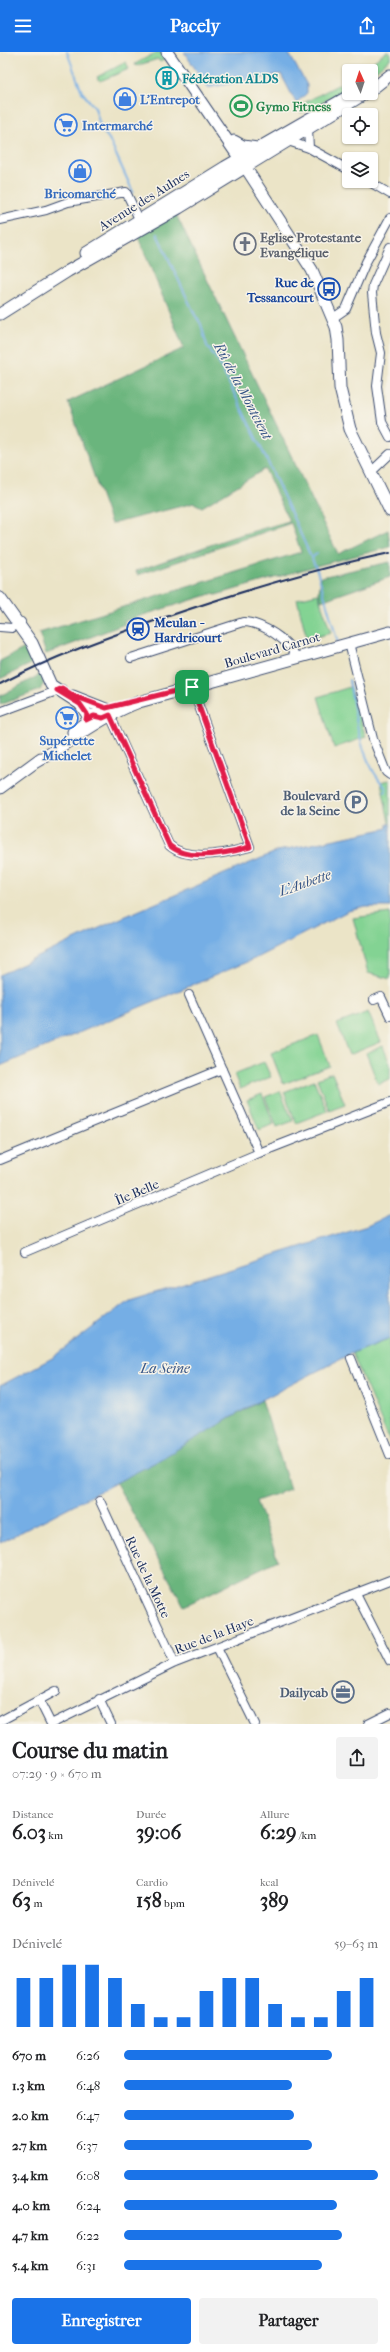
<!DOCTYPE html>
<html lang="fr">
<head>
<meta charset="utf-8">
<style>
	:root { --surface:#fff; --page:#f2f2f2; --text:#202124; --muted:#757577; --accent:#1a73e8 }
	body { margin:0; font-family:"IM FELL French Canon",serif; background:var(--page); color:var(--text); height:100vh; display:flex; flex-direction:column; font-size:15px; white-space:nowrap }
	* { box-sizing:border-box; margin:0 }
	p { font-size:13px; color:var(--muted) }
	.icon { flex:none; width:22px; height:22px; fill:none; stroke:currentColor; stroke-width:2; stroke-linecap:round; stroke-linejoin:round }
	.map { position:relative; height:1672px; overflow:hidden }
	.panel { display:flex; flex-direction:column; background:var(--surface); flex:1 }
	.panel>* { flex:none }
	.needle { width:26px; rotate:357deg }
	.tools { position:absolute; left:342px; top:12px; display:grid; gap:8px }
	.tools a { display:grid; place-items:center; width:36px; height:36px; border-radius:4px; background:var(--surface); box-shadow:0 1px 3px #0004; font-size:20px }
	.pin { position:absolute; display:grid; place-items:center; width:34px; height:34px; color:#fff; margin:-17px; border-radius:8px; box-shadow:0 2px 6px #0006 }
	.round { display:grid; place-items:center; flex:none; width:42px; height:42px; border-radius:4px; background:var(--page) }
	.headline { display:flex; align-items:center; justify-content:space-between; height:68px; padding:0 12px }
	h1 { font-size:22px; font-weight:700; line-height:30px }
	.stats { display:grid; grid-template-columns:repeat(3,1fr); gap:6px; height:68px; padding:4px 12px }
	.stats div { display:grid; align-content:center }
	.stats b { font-size:20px; font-weight:700 }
	.stats small { font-size:11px; font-weight:400 }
	.stats p { font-size:11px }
	.chart { height:112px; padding:8px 12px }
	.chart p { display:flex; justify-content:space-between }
	.chart svg { width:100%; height:72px; margin-top:4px; stroke:var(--accent); stroke-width:6 }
	.primary-button { display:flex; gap:8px; margin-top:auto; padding:8px 12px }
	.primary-button a { flex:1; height:46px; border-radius:4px; background:var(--accent); color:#fff; font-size:16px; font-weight:700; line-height:46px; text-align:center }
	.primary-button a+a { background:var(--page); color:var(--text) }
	ul { padding:0 12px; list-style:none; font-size:13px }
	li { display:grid; grid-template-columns:64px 48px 1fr; align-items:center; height:30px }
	li i { height:10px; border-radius:5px; background:var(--accent) }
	header { display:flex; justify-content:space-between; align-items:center; height:52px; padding:0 12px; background:var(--accent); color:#fff; font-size:18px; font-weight:700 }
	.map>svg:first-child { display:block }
	.green { fill:#83d393; stroke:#4f8178 }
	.forest { fill:#6ab57d; stroke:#42726e }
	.water { fill:#75aee5; stroke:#486ea2 }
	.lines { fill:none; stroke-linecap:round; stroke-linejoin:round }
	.stream { stroke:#75aee5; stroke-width:2 }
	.minor-casing { stroke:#3a4a6e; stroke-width:10 }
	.major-casing { stroke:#3a4a6e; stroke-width:13 }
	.minor { stroke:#fff; stroke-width:8 }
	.major { stroke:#fff; stroke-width:11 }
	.rail { stroke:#1b2f5e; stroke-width:2 }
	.route-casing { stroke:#fff; stroke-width:8 }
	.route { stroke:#e11d48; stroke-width:5 }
	.labels { text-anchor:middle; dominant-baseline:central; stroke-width:3; stroke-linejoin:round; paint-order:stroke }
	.culture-label { font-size:13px; font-weight:bold; fill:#0d838f; stroke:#f7f3e8; text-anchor:start }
	.shop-label { font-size:13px; font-weight:bold; fill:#366cbe; stroke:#f7f3e8; text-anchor:start }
	.leisure-label { font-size:13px; font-weight:bold; fill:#27864d; stroke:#f7f3e8; text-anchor:start }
	.street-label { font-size:13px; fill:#1b2f5e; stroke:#f7f3e8 }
	.worship-label { font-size:13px; font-weight:bold; fill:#5b616d; stroke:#f7f3e8; text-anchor:start }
	.transit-label { font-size:13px; font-weight:bold; fill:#164399; stroke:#f7f3e8; text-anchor:end }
	.service-label { font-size:13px; font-weight:bold; fill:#4e5e75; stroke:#f7f3e8; text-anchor:end }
	.water-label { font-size:14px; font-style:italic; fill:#365586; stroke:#f7f3e8 }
</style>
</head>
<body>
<header><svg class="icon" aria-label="menu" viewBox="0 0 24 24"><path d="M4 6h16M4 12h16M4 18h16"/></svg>Pacely<svg class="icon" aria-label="share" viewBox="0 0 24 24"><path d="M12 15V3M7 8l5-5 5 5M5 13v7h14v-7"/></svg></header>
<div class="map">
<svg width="390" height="1672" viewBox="0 0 390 1672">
	<rect width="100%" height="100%" fill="#f7f3e8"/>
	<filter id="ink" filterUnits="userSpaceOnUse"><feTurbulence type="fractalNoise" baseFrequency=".025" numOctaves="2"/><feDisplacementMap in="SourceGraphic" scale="8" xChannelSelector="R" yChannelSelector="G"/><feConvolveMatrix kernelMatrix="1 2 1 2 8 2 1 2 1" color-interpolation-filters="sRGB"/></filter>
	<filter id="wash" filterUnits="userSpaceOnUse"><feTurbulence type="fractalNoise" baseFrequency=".012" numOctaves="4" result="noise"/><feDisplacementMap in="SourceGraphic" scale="16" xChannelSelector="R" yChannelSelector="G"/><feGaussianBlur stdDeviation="0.9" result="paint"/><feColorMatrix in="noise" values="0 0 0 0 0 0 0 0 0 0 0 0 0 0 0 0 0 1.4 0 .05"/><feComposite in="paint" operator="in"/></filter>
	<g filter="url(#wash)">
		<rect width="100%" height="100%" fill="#ebe4c7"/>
		<path class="green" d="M157,0H161L164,8L160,10L158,7L136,14L135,12Z
			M386,0H390V7L371,23V19H361Z
			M126,10L129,17L100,29L97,25Z
			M349,27V37L301,61L298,54Z
			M318,542L331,581L307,587L297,547Z
			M350,635L366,685L334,696L318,645Z
			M390,728V775L381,730Z
			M390,861V927L368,921L353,866Z
			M368,960L381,990L349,1003L337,972Z
			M318,983L330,1014L283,1032L271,1001Z
			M383,994L390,1012V1027L378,1032L366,1001Z
			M264,1010L271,1025L240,1037L234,1022Z
			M332,1021L345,1052L329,1058L317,1027Z
			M314,1028L327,1059L296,1071L284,1040Z
			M280,1039L293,1069L277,1075L265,1045Z
			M262,1042L274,1072L259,1078L247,1048Z
			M390,1286V1390L352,1301Z"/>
		<path class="forest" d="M174,158L338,502L388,478L390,495L312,515L216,543L211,542L124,569L125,572L46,602L39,581L301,500L291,471L138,523L136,519L233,485L289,469L265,417L202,455L194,451L111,472L68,350L184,296L136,180Z
			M390,510V525L321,549L319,541L321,525Z
			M27,595L35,610L0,627V609Z
			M41,622L44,631L40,638L0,653V644Z
			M262,1348L290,1437L256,1449L278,1508L184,1554L116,1431Z"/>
		<path class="water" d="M184,0H288L307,33V41L296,51L281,22L208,36Z
			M387,772H390V855H366L348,859L254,907L0,1014V923L112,870L278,799L384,777L387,776Z
			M390,1163V1286L352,1301L252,1353L154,1411L0,1491V1334L54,1305L129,1248L367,1174Z"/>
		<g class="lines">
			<path class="stream" d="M67,0L82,40L95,56L101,77L109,87L133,140
				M157,182L195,263L201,272L207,294L218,309L266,406L317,518L338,591
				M312,506L317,501
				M349,628C355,663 360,710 386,736L385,740"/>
		</g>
	</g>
	<g filter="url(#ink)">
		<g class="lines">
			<g class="minor-casing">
				<path id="minor" d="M308,77L309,96
					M288,89L309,96L349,118
					M368,129L390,142
					M0,168L46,158L68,150L126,140L139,167
					M390,195L373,233L372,241L376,281L381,301L377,334L382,370L390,385
					M333,266L346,257L366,210L390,166
					M371,420L390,402
					M0,575L12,576L21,570
					M349,591L373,687L386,720L390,723
					M131,606L243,570C261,570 291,589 296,606
					M108,659L169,793C187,810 228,801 250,795L192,635
					M0,660L62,637
					M189,943L259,1101
					M374,948L381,945L390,964
					M0,1108L222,1017
					M25,1200L259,1101L390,1050
					M351,1306L390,1403
					M100,1449L175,1611
					M356,1542L390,1609
					M217,1595L255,1672
					M99,1647L111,1672
					M39,1648L51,1672
					M0,1669L56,1639
					M51,1672L175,1611L390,1528
					M368,1672L390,1661"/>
			</g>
			<g class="major-casing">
				<path id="major" d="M167,0L240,107L312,218L336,275L338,288L340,336L350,377L390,459
					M371,38L390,23
					M234,89L243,94L257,96
					M86,201L225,115L354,41
					M0,262L68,219L179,156L366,41
					M0,546L32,591L51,633L80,652L87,662L98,665
					M73,644L106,657
					M73,680L101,659
					M36,710C70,690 102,664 139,650L390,580
					M0,736L41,706"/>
			</g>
			<use href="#minor" class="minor"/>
			<use href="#major" class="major"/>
			<path class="rail" d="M0,632C52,605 105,586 160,567C236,541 312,517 390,501"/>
		</g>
	</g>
	<g class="lines" filter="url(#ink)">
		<g class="route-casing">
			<path id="route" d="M192,635L250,795C228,801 187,810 169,793L110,663L103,666L94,664L86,668L87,662L80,652L57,638L62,636L74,644L106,656Z"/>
		</g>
		<use href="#route" class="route"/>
	</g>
	<defs>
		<g id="building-ring" transform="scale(1.15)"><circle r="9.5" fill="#f7f3e8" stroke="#0f9aa8" stroke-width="1.5"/><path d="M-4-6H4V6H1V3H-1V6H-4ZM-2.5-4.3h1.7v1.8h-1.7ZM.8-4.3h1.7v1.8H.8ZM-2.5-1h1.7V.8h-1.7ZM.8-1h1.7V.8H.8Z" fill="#0f9aa8"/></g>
		<g id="shop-ring" transform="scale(1.15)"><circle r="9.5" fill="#f7f3e8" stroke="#3f7fe0" stroke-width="1.5"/><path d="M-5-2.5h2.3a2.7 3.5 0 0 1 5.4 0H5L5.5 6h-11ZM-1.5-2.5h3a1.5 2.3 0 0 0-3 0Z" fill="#3f7fe0"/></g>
		<g id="stadium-ring" transform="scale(1.15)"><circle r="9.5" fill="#f7f3e8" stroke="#2e9e5b" stroke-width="1.5"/><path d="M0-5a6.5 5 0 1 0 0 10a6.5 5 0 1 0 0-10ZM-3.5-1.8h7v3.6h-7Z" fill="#2e9e5b"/></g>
		<g id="supermarket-ring" transform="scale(1.15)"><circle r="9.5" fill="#f7f3e8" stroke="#3f7fe0" stroke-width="1.5"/><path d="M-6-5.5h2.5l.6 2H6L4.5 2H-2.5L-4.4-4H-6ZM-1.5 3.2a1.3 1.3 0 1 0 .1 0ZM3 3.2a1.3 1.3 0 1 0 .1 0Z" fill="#3f7fe0"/></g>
		<g id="church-ring" transform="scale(1.15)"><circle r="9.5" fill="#f7f3e8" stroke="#6b7280" stroke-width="1.5"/><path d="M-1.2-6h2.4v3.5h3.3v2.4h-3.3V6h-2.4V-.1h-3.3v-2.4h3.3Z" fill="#6b7280"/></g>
		<g id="bus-ring" transform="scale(1.15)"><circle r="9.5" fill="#f7f3e8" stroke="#1a4fb4" stroke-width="1.5"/><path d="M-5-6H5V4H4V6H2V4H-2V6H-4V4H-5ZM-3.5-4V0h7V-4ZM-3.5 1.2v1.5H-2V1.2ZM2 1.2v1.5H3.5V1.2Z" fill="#1a4fb4"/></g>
		<g id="station-ring" transform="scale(1.15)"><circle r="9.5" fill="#f7f3e8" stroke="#1a4fb4" stroke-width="1.5"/><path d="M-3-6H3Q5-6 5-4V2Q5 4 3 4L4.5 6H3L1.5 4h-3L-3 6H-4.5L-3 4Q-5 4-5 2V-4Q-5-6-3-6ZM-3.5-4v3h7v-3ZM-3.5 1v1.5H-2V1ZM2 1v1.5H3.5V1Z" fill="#1a4fb4"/></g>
		<g id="parking-ring" transform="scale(1.15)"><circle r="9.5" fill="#f7f3e8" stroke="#5c6f8a" stroke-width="1.5"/><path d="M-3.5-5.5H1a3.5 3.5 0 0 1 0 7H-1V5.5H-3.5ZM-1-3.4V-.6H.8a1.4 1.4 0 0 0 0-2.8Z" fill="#5c6f8a"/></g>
		<g id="office-ring" transform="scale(1.15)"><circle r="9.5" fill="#f7f3e8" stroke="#5c6f8a" stroke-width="1.5"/><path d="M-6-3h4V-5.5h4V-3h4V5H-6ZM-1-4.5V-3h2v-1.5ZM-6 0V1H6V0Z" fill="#5c6f8a"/></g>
	</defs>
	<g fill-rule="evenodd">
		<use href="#building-ring" x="167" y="26"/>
		<use href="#shop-ring" x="125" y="47"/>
		<use href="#stadium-ring" x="241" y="54"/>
		<use href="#supermarket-ring" x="66" y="73"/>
		<use href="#shop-ring" x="80" y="119"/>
		<use href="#church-ring" x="245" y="192"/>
		<use href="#bus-ring" x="329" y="237"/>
		<use href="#station-ring" x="138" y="577"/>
		<use href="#supermarket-ring" x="67" y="666"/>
		<use href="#parking-ring" x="356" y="750"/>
		<use href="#office-ring" x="343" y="1640"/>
	</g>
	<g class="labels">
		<g class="culture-label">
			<text x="182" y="26">Fédération ALDS</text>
		</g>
		<g class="shop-label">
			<text x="140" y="47">L'Entrepot</text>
			<text x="82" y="73">Intermarché</text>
			<text x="80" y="141" text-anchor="middle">Bricomarché</text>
			<text x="67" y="688" text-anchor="middle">Supérette<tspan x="67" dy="15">Michelet</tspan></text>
		</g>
		<g class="leisure-label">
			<text x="256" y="54">Gymo Fitness</text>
		</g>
		<g class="street-label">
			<text transform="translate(144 148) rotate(-32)">Avenue des Aulnes</text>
			<text transform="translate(272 598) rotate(-16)">Boulevard Carnot</text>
			<text transform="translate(137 1140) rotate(-23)">Île Belle</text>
			<text transform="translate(148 1525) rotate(65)">Rue de la Motte</text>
			<text transform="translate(214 1583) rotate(-21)">Rue de la Haye</text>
		</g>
		<g class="worship-label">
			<text x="260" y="185">Eglise Protestante<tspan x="260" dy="15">Evangélique</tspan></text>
		</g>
		<g class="transit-label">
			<text x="314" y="230">Rue de<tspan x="314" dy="15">Tessancourt</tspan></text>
			<text x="154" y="570" text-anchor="start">Meulan -<tspan x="154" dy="15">Hardricourt</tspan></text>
		</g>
		<g class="service-label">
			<text x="340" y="743">Boulevard<tspan x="340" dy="15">de la Seine</tspan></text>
			<text x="328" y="1640">Dailycab</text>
		</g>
		<g class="water-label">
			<text transform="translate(243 339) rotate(62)">Rû de la Montcient</text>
			<text transform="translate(305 831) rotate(-19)">L'Aubette</text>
			<text x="165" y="1316">La Seine</text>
		</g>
	</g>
</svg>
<div class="tools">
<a><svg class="needle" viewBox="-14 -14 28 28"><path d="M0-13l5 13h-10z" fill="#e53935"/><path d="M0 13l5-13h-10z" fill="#757577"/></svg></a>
<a><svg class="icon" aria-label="locate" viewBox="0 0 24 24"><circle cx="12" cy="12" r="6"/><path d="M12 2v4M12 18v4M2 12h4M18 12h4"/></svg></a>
<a><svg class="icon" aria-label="layers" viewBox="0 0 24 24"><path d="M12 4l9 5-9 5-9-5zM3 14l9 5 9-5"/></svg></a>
</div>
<div class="pin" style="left:192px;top:635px;background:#1e9e55"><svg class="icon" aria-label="arrive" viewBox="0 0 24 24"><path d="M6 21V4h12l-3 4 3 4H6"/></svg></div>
</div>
<section class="panel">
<div class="headline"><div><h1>Course du matin</h1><p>07:29 · 9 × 670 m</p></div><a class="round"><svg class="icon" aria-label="share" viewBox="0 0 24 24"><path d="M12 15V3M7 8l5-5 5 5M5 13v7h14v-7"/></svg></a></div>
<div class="stats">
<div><p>Distance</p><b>6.03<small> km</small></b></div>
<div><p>Durée</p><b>39:06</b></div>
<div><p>Allure</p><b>6:29<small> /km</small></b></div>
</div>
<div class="stats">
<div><p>Dénivelé</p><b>63<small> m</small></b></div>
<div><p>Cardio</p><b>158<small> bpm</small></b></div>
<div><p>kcal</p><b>389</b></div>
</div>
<div class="chart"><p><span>Dénivelé</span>59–63 m</p>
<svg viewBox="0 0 160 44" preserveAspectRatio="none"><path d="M5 44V14M15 44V14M25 44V6M35 44V6M45 44V14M55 44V30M65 44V38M75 44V38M85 44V22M95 44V14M105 44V14M115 44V30M125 44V38M135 44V38M145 44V22M155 44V14"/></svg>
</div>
<ul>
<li><b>670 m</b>6:26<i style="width:82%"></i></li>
<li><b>1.3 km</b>6:48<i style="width:66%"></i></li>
<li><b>2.0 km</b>6:47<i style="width:67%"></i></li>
<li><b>2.7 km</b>6:37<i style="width:74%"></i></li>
<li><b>3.4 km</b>6:08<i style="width:100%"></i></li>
<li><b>4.0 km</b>6:24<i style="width:84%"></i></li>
<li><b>4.7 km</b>6:22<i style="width:86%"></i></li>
<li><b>5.4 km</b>6:31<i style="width:78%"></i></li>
</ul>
<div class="primary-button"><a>Enregistrer</a><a>Partager</a></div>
</section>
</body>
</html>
